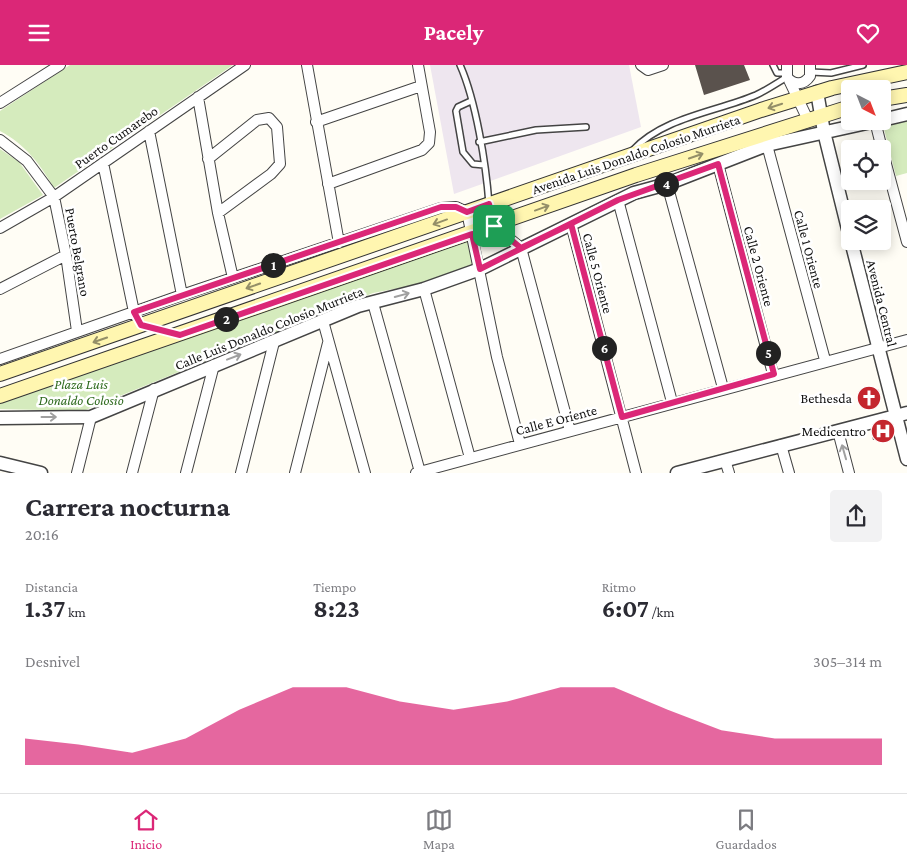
<!DOCTYPE html>
<html lang="es">
<head>
<meta charset="utf-8">
<style>
	:root { --surface:#fff; --page:#f2f2f3; --text:#2b2b33; --muted:#7c7c81; --line:#e1e1e2; --accent:#db2777 }
	body { margin:0; font-family:"Crimson Pro",serif; background:var(--page); color:var(--text); height:100vh; display:flex; flex-direction:column; font-size:19px; white-space:nowrap }
	* { box-sizing:border-box; margin:0 }
	p { font-size:16px; color:var(--muted) }
	.icon { flex:none; width:28px; height:28px; fill:none; stroke:currentColor; stroke-width:2; stroke-linecap:round; stroke-linejoin:round }
	.map { position:relative; height:408px; overflow:hidden }
	.side { display:flex; flex-direction:column; background:var(--surface); flex:1 }
	.side>* { flex:none }
	.needle { width:32px; rotate:138deg }
	.tools { position:absolute; left:841px; top:15px; display:grid; gap:10px }
	.tools a { display:grid; place-items:center; width:50px; height:50px; border-radius:5px; background:var(--surface); box-shadow:0 2px 12px #0003; font-size:25px }
	.pin { position:absolute; display:grid; place-items:center; width:42px; height:42px; color:#fff; margin:-21px; border-radius:10px; box-shadow:0 2px 8px #0006 }
	.km { position:absolute; width:25px; height:25px; margin:-12px; border-radius:50%; background:#222; color:#fff; font-size:14px; line-height:25px; text-align:center }
	.round { display:grid; place-items:center; flex:none; width:52px; height:52px; border-radius:5px; background:var(--page) }
	.headline { display:flex; align-items:center; justify-content:space-between; height:85px; padding:0 25px }
	h1 { font-size:28px; font-weight:700; line-height:38px }
	.metrics { display:grid; grid-template-columns:repeat(3,1fr); gap:8px; height:85px; padding:5px 25px }
	.metrics div { display:grid; align-content:center }
	.metrics b { font-size:25px; font-weight:700 }
	.metrics small { font-size:14px; font-weight:400 }
	.metrics p { font-size:14px }
	.chart { height:140px; padding:10px 25px }
	.chart p { display:flex; justify-content:space-between }
	.chart svg { width:100%; height:90px; margin-top:5px; fill:var(--accent); opacity:.7 }
	header { display:flex; justify-content:space-between; align-items:center; height:65px; padding:0 25px; background:var(--accent); color:#fff; font-size:22px; font-weight:700 }
	.menu { display:flex; justify-content:space-around; align-items:center; height:70px; border-top:1px solid var(--line); background:var(--surface); font-size:14px; color:var(--muted) }
	.menu a { display:grid; justify-items:center; gap:2px }
	.menu .selected { color:var(--accent) }
	.map>svg:first-child { display:block }
	.industrial { fill:#eee6ef }
	.green { fill:#d5ebbd }
	.building { fill:#5a524d }
	.lines { fill:none; stroke-linecap:round; stroke-linejoin:round }
	.service-casing { stroke:#444; stroke-width:8 }
	.minor-casing { stroke:#444; stroke-width:12 }
	.tertiary-casing { stroke:#444; stroke-width:15 }
	.secondary-casing { stroke:#333; stroke-width:16 }
	.service { stroke:#fff; stroke-width:5 }
	.minor { stroke:#fff; stroke-width:10 }
	.tertiary { stroke:#fff; stroke-width:12 }
	.secondary { stroke:#fff6b0; stroke-width:14 }
	.oneway { stroke:#948f68 }
	.oneway2 { stroke:#a0a0a0 }
	.route-casing { stroke:#fff; stroke-width:10 }
	.route { stroke:#db2777; stroke-width:6 }
	.labels { text-anchor:middle; dominant-baseline:central; stroke-width:5; stroke-linejoin:round; paint-order:stroke }
	.street-label { font-size:14px; fill:#111; stroke:#fff }
	.park-label { font-size:14px; font-style:italic; fill:#2f6b1f; stroke:#fff }
	.poi-label { font-size:14px; fill:#111; stroke:#fff; text-anchor:end }
</style>
</head>
<body>
<header><svg class="icon" aria-label="menu" viewBox="0 0 24 24"><path d="M4 6h16M4 12h16M4 18h16"/></svg>Pacely<svg class="icon" aria-label="heart" viewBox="0 0 24 24"><path d="M12 20l-8-8c-3-5 5-10 8-4 3-6 11-1 8 4z"/></svg></header>
<div class="map">
<svg width="907" height="408" viewBox="0 0 907 408">
	<rect width="100%" height="100%" fill="#fffdf5"/>
	<path class="industrial" d="M430,0H629L641,62L454,129Z"/>
	<path class="green" d="M70,0H233L54,123C40,99 25,79 0,66V46Z
		M907,55V108L896,111L883,60Z
		M0,84L19,97L43,130L0,154Z
		M468,176L478,199L425,218L373,228L83,346L0,344V335Z"/>
	<path class="building" d="M695,0H744L750,15L704,30Z
		M878,324L881,336L862,341L858,330Z
		M890,361L892,370L873,375L871,366Z"/>
	<g class="lines">
		<g class="service-casing">
			<path id="service" d="M460,0C476,36 486,99 489,139
				M773,0L777,8H786
				M811,7L831,8L863,0
				M471,36L458,42L456,46L463,87L473,99L484,100
				M479,77L536,65L586,62
				M633,85C664,52 716,47 756,30C767,25 777,18 787,12"/>
		</g>
		<g class="minor-casing">
			<path id="minor" d="M307,0L339,178
				M641,0L648,5L663,0
				M787,0V12C794,21 804,20 810,11V0
				M789,15L808,55
				M198,32L218,148L233,213
				M0,38L60,0
				M875,56L882,84
				M316,57L421,21
				M149,66L182,230
				M0,75L27,96L54,132L66,190L77,266
				M767,80L825,295
				M882,84L907,177
				M208,94L257,55L269,53L277,62L280,99L271,109L218,148
				M103,98L134,247L141,260
				M718,99L773,309
				M328,119L422,85L429,78L430,67L418,0
				M667,119L723,323
				M618,135L672,337
				M489,139L494,161L521,183L570,366
				M571,159L636,408
				M0,163L54,132L245,0
				M0,224L66,190
				M424,224L470,393
				M373,238L420,407
				M323,256L365,408
				M0,294L182,230L441,143L456,142L467,147L497,292L520,379
				M838,366L849,408
				M781,380L789,408
				M725,395L729,408
				M77,408L91,352
				M132,408L154,324
				M186,408L214,300
				M241,408L274,277
				M295,408L328,278
				M416,408L907,275"/>
		</g>
		<g class="tertiary-casing">
			<path id="tertiary" d="M817,27L824,67L850,172
				M882,55L907,49
				M851,176L907,394
				M0,353L91,352L358,241L424,224L480,204L634,128L667,119L767,80L876,56
				M0,398L41,408
				M677,408L907,348"/>
		</g>
		<g class="secondary-casing">
			<path id="secondary" d="M882,34L907,30
				M0,309L761,45L832,23L907,7
				M0,331L636,110L850,42"/>
		</g>
		<use href="#service" class="service"/>
		<use href="#minor" class="minor"/>
		<use href="#tertiary" class="tertiary"/>
		<use href="#secondary" class="secondary"/>
	</g>
	<defs><path id="oneway-shaft" d="M-6 0H5M1.5-3L5.5 0L1.5 3" fill="none" stroke-width="1.6" stroke-linecap="round" stroke-linejoin="round" transform="scale(1.25)"/></defs>
	<g class="oneway">
		<use href="#oneway-shaft" transform="translate(775 41) rotate(162)"/>
		<use href="#oneway-shaft" transform="translate(696 91) rotate(-19)"/>
		<use href="#oneway-shaft" transform="translate(542 143) rotate(-20)"/>
		<use href="#oneway-shaft" transform="translate(440 157) rotate(160)"/>
		<use href="#oneway-shaft" transform="translate(253 221) rotate(161)"/>
		<use href="#oneway-shaft" transform="translate(100 275) rotate(161)"/>
	</g>
	<g class="oneway2">
		<use href="#oneway-shaft" transform="translate(402 230) rotate(-15)"/>
		<use href="#oneway-shaft" transform="translate(234 292) rotate(-21)"/>
		<use href="#oneway-shaft" transform="translate(49 352)"/>
		<use href="#oneway-shaft" transform="translate(844 387) rotate(-106)"/>
	</g>
	<g class="lines">
		<g class="route-casing">
			<path id="route" d="M494,161L489,139L467,147L456,142H441L134,247L141,260L180,270L472,169L480,204L618,135L718,99L774,309L622,352L571,159L521,183L494,161"/>
		</g>
		<use href="#route" class="route"/>
	</g>
	<defs>
		<g id="church-disc" transform="scale(1.25)"><circle r="9.5" fill="#c4262e" stroke="#fff"/><path d="M-1.2-6h2.4v3.5h3.3v2.4h-3.3V6h-2.4V-.1h-3.3v-2.4h3.3Z" fill="#fff"/></g>
		<g id="hospital-disc" transform="scale(1.25)"><circle r="9.5" fill="#c4262e" stroke="#fff"/><path d="M-5-5h3v3.5h4V-5h3V5h-3V1.5h-4V5h-3Z" fill="#fff"/></g>
	</defs>
	<g fill-rule="evenodd">
		<use href="#church-disc" x="869" y="333"/>
		<use href="#hospital-disc" x="883" y="366"/>
	</g>
	<g class="labels">
		<g class="street-label">
			<text transform="translate(116 72) rotate(-35)">Puerto Cumarebo</text>
			<text transform="translate(636 89) rotate(-19)">Avenida Luis Donaldo Colosio Murrieta</text>
			<text transform="translate(809 184) rotate(75)">Calle 1 Oriente</text>
			<text transform="translate(78 187) rotate(80)">Puerto Belgrano</text>
			<text transform="translate(759 201) rotate(75)">Calle 2 Oriente</text>
			<text transform="translate(598 208) rotate(75)">Calle 5 Oriente</text>
			<text transform="translate(882 238) rotate(76)">Avenida Central</text>
			<text transform="translate(269 263) rotate(-22)">Calle Luis Donaldo Colosio Murrieta</text>
			<text transform="translate(556 355) rotate(-15)">Calle E Oriente</text>
		</g>
		<g class="park-label">
			<text x="81" y="319">Plaza Luis<tspan x="81" dy="16">Donaldo Colosio</tspan></text>
		</g>
		<g class="poi-label">
			<text x="852" y="333">Bethesda</text>
			<text x="866" y="366">Medicentro</text>
		</g>
	</g>
</svg>
<div class="tools">
<a><svg class="needle" viewBox="-14 -14 28 28"><path d="M0-13l5 13h-10z" fill="#e53935"/><path d="M0 13l5-13h-10z" fill="#7c7c81"/></svg></a>
<a><svg class="icon" aria-label="locate" viewBox="0 0 24 24"><circle cx="12" cy="12" r="6"/><path d="M12 2v4M12 18v4M2 12h4M18 12h4"/></svg></a>
<a><svg class="icon" aria-label="layers" viewBox="0 0 24 24"><path d="M12 4l9 5-9 5-9-5zM3 14l9 5 9-5"/></svg></a>
</div>
<div class="pin" style="left:494px;top:161px;background:#1e9e55"><svg class="icon" aria-label="arrive" viewBox="0 0 24 24"><path d="M6 21V4h12l-3 4 3 4H6"/></svg></div>
<b class="km" style="left:273px;top:200px">1</b>
<b class="km" style="left:226px;top:254px">2</b>
<b class="km" style="left:666px;top:119px">4</b>
<b class="km" style="left:768px;top:288px">5</b>
<b class="km" style="left:604px;top:283px">6</b>
</div>
<section class="side">
<div class="headline"><div><h1>Carrera nocturna</h1><p>20:16</p></div><a class="round"><svg class="icon" aria-label="share" viewBox="0 0 24 24"><path d="M12 15V3M7 8l5-5 5 5M5 13v7h14v-7"/></svg></a></div>
<div class="metrics">
<div><p>Distancia</p><b>1.37<small> km</small></b></div>
<div><p>Tiempo</p><b>8:23</b></div>
<div><p>Ritmo</p><b>6:07<small> /km</small></b></div>
</div>
<div class="chart"><p><span>Desnivel</span>305–314 m</p>
<svg viewBox="0 0 160 44" preserveAspectRatio="none"><path d="M0 44V31L10 34L20 38L30 31L40 17L50 6L60 6L70 13L80 17L90 13L100 6L110 6L120 17L130 27L140 31L150 31L160 31V44z"/></svg>
</div>
</section>
<nav class="menu">
<a class="selected"><svg class="icon" aria-label="home" viewBox="0 0 24 24"><path d="M3 11l9-7 9 7M6 9v11h12V9"/></svg>Inicio</a>
<a><svg class="icon" aria-label="map" viewBox="0 0 24 24"><path d="M3 6l6-2 6 2 6-2v14l-6 2-6-2-6 2zM9 4v14M15 6v14"/></svg>Mapa</a>
<a><svg class="icon" aria-label="saved" viewBox="0 0 24 24"><path d="M7 4h10v16l-5-4-5 4z"/></svg>Guardados</a>
</nav>
</body>
</html>
